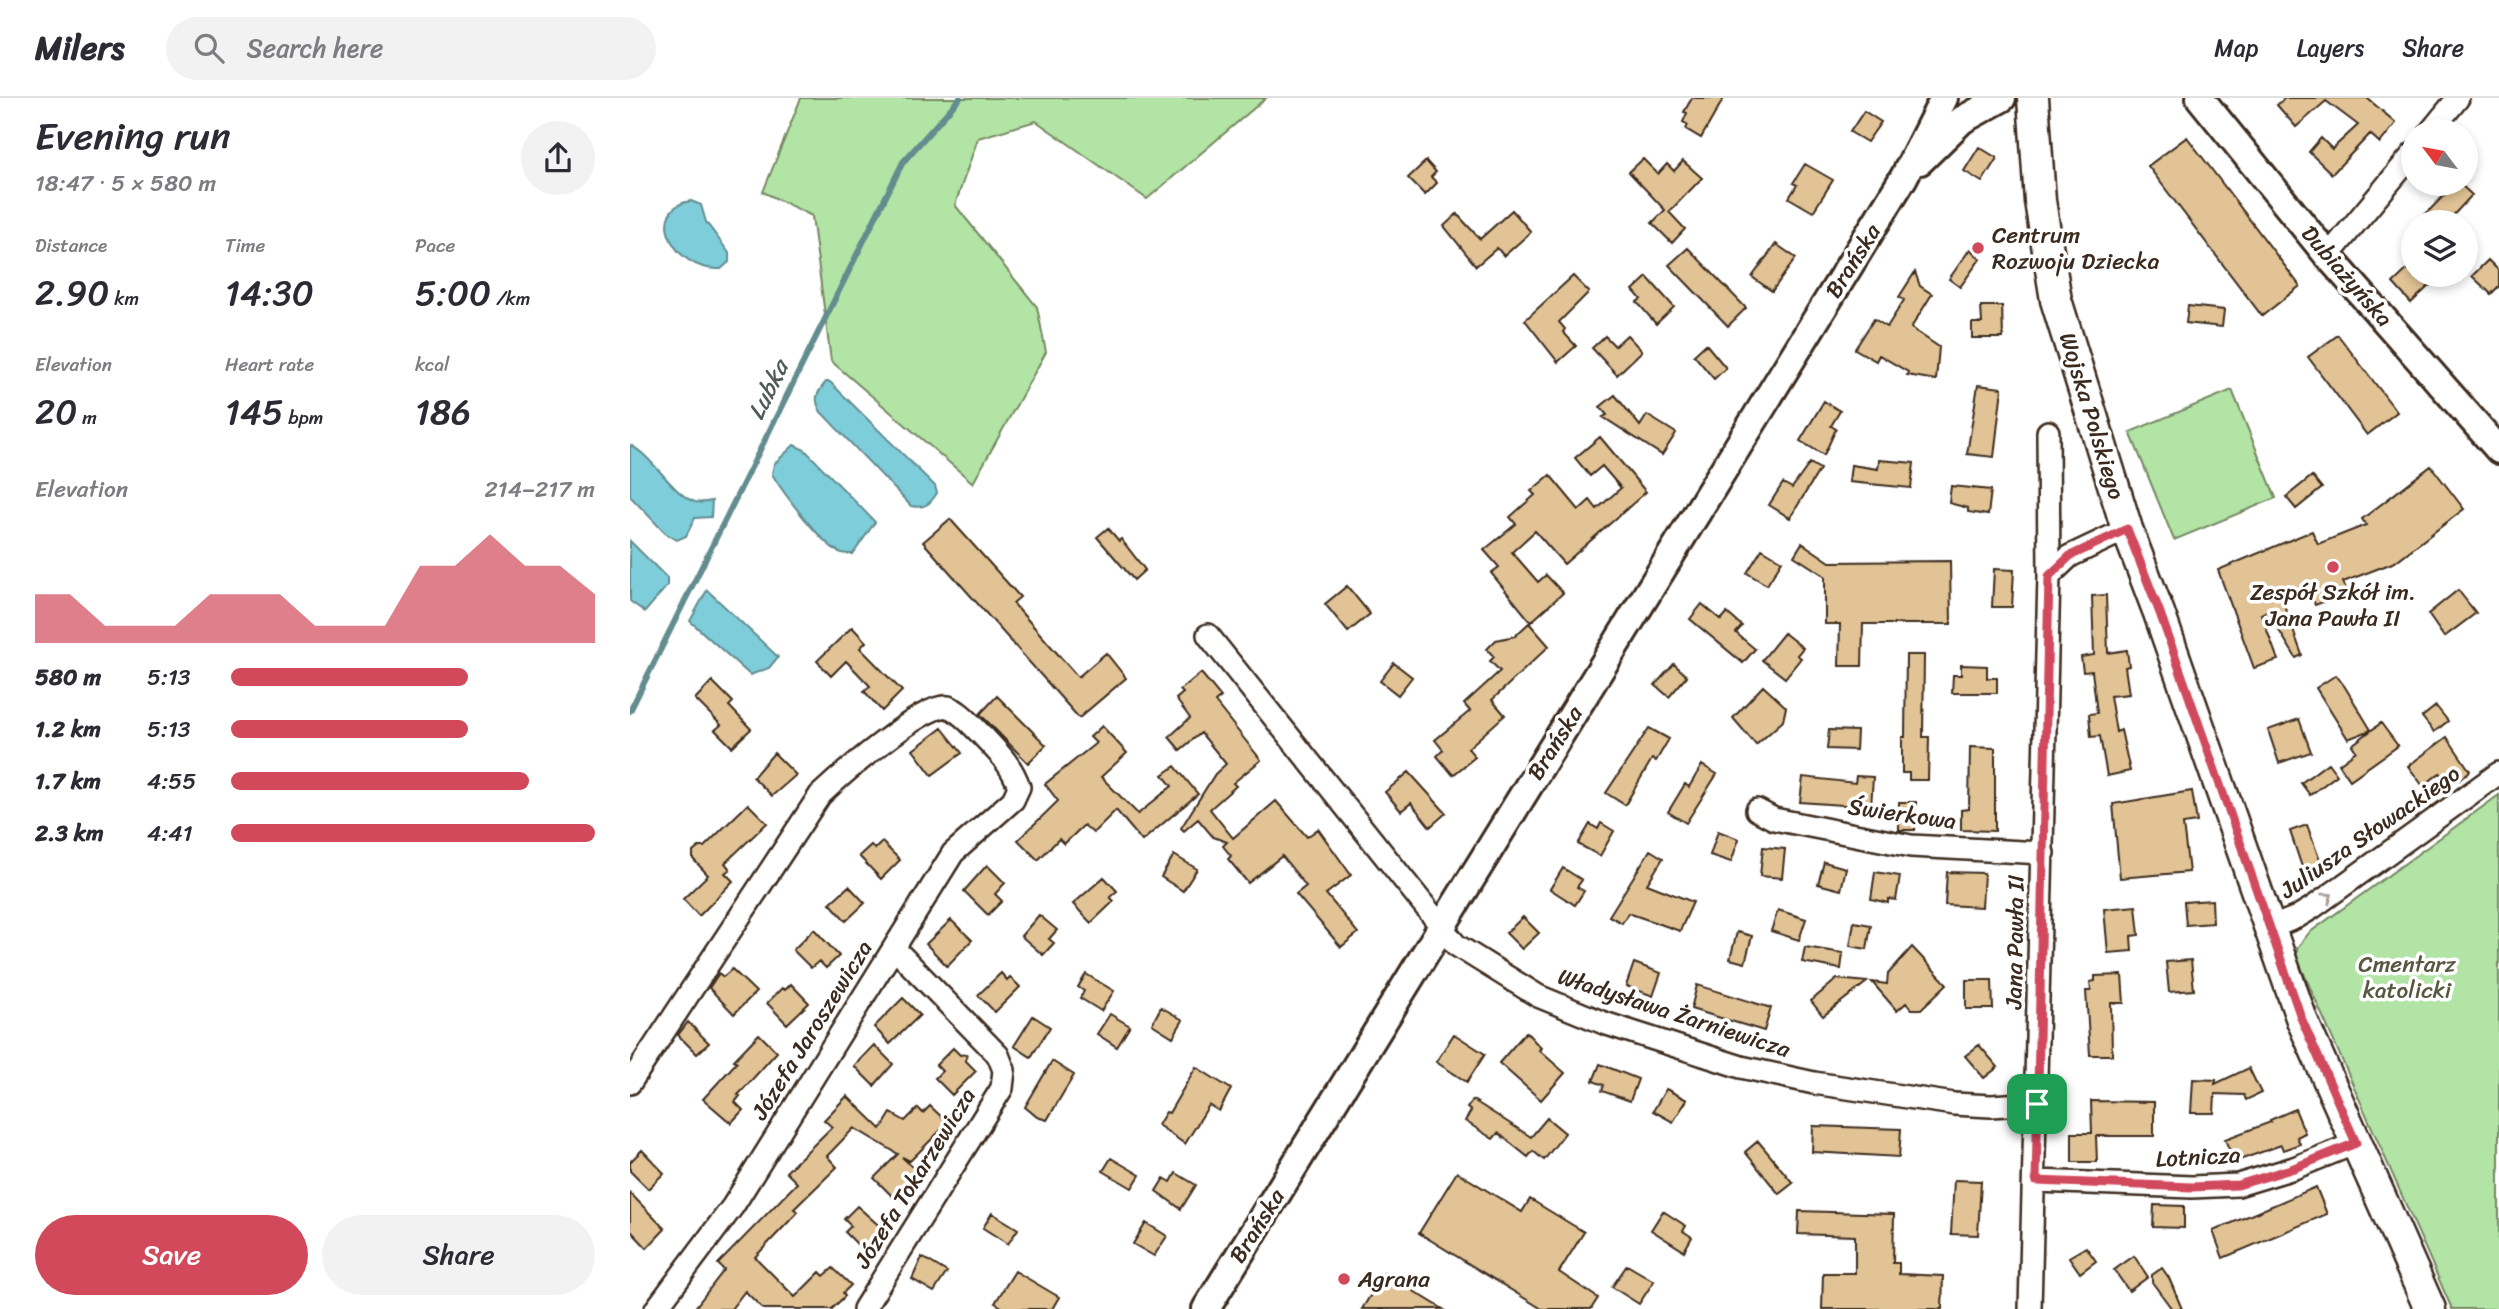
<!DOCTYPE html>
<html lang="en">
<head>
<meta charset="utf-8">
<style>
	:root { --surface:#fff; --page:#f2f2f3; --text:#2b2b33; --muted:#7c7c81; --line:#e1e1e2; --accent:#d1495b }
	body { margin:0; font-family:Sriracha,sans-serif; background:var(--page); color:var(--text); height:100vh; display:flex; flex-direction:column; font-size:26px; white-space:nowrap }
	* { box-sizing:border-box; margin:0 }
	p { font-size:23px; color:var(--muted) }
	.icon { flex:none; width:38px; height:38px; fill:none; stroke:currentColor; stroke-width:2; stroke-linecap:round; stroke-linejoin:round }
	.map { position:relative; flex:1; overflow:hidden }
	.details { display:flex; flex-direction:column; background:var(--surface); width:630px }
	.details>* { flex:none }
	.needle { width:46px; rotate:302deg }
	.buttons { position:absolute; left:1771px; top:21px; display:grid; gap:14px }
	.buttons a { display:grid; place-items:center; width:77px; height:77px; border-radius:50%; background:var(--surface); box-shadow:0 4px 10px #0003; font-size:35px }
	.pin { position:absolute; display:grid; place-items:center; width:60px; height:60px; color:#fff; margin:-30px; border-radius:14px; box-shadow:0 4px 10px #0006 }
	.round { display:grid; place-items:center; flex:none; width:74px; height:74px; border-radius:37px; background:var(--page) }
	.summary { display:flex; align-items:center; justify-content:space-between; height:119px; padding:0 35px }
	h1 { font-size:38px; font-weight:600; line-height:52px }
	.figures { display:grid; grid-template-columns:repeat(3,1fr); gap:10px; height:119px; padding:7px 35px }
	.figures div { display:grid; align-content:center }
	.figures b { font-size:35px; font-weight:600 }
	.figures small { font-size:19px; font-weight:400 }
	.figures p { font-size:19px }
	.chart { height:196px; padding:14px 35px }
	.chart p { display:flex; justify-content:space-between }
	.chart svg { width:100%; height:126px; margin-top:7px; fill:var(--accent); opacity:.7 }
	.button { display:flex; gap:14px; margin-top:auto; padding:14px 35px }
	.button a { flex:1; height:80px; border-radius:42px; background:var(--accent); color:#fff; font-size:28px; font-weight:600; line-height:80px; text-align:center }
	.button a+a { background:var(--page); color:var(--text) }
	ul { padding:0 35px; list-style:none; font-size:23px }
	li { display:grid; grid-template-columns:112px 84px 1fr; align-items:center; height:52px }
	li i { height:18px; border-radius:9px; background:var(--accent) }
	header { display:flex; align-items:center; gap:42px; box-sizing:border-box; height:98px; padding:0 35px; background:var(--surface); border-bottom:2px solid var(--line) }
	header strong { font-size:33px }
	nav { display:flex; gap:38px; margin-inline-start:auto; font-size:24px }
	.search { width:490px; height:63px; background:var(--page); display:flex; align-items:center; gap:18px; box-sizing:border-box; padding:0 24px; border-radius:38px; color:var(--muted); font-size:26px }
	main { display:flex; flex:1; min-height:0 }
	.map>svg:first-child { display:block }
	.green { fill:#b1e4a5; stroke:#768762; stroke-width:2 }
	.water { fill:#7ecdda; stroke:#638c8f; stroke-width:2 }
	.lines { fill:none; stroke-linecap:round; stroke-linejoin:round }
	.stream { stroke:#638c8f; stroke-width:6 }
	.building { fill:#e1c395; stroke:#3b2a1e; stroke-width:2 }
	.minor-casing { stroke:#3b2a1e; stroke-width:26 }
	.tertiary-casing { stroke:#3b2a1e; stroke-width:32 }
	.secondary-casing { stroke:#3b2a1e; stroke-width:35 }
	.minor { stroke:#fff; stroke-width:21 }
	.tertiary { stroke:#fff; stroke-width:26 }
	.secondary { stroke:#fff; stroke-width:30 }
	.oneway { stroke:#a79f9a }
	.route-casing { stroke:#fff; stroke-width:14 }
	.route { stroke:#d1495b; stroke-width:9 }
	.poi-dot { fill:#d1495b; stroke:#fff; stroke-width:2.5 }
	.labels { text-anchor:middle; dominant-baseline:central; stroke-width:7; stroke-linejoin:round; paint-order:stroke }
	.poi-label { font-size:23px; fill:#3b2a1e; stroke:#fff; text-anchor:start }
	.street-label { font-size:23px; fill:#3b2a1e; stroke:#fff }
	.park-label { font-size:23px; fill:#585840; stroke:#fff }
	.water-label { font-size:24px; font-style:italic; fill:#4f5b56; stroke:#fff }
</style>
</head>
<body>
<header>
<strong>Milers</strong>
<div class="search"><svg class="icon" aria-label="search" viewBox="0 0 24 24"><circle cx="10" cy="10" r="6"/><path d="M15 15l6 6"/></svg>Search here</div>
<nav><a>Map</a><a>Layers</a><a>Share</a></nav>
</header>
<main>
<section class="details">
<div class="summary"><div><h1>Evening run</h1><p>18:47 · 5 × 580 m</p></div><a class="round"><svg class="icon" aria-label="share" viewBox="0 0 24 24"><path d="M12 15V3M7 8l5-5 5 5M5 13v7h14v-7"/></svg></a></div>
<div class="figures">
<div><p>Distance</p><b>2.90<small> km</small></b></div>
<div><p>Time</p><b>14:30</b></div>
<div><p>Pace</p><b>5:00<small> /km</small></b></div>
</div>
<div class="figures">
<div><p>Elevation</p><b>20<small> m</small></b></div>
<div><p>Heart rate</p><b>145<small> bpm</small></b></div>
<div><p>kcal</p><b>186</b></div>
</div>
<div class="chart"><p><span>Elevation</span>214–217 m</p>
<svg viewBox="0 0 160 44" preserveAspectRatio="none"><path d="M0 44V27L10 27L20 38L30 38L40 38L50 27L60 27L70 27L80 38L90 38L100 38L110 17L120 17L130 6L140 17L150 17L160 27V44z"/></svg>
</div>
<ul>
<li><b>580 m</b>5:13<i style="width:65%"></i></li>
<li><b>1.2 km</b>5:13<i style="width:65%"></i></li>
<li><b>1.7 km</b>4:55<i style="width:82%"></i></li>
<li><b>2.3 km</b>4:41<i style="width:100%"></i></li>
</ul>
<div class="button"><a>Save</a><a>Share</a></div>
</section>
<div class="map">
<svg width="1869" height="1211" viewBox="0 0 1869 1211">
	<rect width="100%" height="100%" fill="#fff"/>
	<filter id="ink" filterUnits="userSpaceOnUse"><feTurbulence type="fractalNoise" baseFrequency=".0143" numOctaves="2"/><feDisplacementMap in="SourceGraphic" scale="14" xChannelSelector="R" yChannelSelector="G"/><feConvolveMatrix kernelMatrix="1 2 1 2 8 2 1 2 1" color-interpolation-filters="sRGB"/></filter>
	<g filter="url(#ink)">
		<path class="green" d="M171,0H636L517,101L406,23L348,40L325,107L407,209L416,254L343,385L201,263L182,118L133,94Z
			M1602,292L1646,400L1544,442L1500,334Z
			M1869,697V1211H1822L1667,860V850L1679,835Z"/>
		<path class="water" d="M61,103L71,107L76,124L99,155V164L91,171C43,174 14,110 61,103Z
			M196,284H200L305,388L307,395C300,406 295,411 281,408L191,314C183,300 187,295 196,284Z
			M0,347C24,359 42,396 65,404C70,405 77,404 82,403L81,419L65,420L56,438L47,442L35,435L0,398Z
			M164,347L175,352L245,424L223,456C219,456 215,456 212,455C194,450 152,393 142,376L144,366Z
			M0,443L37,480V488L15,514L0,503Z
			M77,492L148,559L139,570L120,577L60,523Z"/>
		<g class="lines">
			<path class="stream" d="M0,613L273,64L330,0"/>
		</g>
		<path class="building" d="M1062,0H1094L1071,40L1056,31L1058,27L1053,24L1057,15L1054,14Z
			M1655,0H1737L1766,25L1750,45L1740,36L1702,76L1679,54L1691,40L1702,51L1728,27L1696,3L1666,29L1647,7Z
			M1234,13L1251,24L1237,44L1220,34Z
			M1557,39L1670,188L1632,218L1518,68Z
			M1349,49L1367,60L1352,84L1334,73Z
			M1013,61L1028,76L1037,66L1044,73L1053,63L1072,80L1039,114L1055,131L1042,145L1022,125L1035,112L999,74Z
			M796,63L806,74L801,79L807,85L795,97L778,80Z
			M1175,66L1203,82L1183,114L1159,100L1167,87L1163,85Z
			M1825,86H1830L1842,97L1817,124H1788Z
			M882,112L901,134L874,158L867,150L846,168L814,128L827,116L850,141Z
			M1146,146L1166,160L1142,193L1122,179Z
			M1058,150L1116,210L1098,228L1039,167Z
			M1340,151L1350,161L1330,189L1319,181Z
			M1858,162L1869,173V188L1861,196L1842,178Z
			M1782,167L1783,177H1791L1800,187L1781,205L1763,185Z
			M1285,174L1290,188L1302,196L1281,230L1309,249L1306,282L1277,277L1278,274L1249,257L1246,263L1225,251L1244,221L1257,229L1274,202L1269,199Z
			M943,178L959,194L929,224L935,231L933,234L946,248L928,264L895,222Z
			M1017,179L1044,209L1026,226L1007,204L1011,201L1003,192Z
			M1351,208H1372L1373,240H1342V225H1352Z
			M1558,208L1594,212L1592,229L1556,225Z
			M997,237L1012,253L987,277L962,250L975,238L985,248Z
			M1708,237L1767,314L1737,337L1678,259Z
			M1076,246L1096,270L1084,281L1064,257Z
			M1348,287L1372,290L1364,359L1337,356Z
			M985,297L1010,328L1017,317L1046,335L1032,357L973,319L977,317L970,309Z
			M1194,303L1210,313L1201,328L1206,331L1194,357L1170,343Z
			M970,339L1016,394L934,466L905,433L882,454L908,484L916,477L933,495L901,524L861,475L869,469L854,452L886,426L880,419L905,397L901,393L920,377L949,412L960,402L967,411L991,390L972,368L960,378L945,360Z
			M1249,362L1284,365L1281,390L1219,384L1221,367L1248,371Z
			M1180,365L1190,371L1160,420L1139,407L1153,385L1162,390Z
			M1801,368L1834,411L1765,464L1713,484L1718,495L1685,507L1680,493L1653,504L1672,557L1666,560L1637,513L1631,516L1648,562L1624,570L1588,472L1682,433L1688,446L1736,427L1732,421Z
			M1682,378L1692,390L1666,411L1656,399Z
			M1321,388L1361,392L1358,417L1338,414V410L1319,405Z
			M320,421L390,499L383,505L448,579L476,555L496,580L449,620L293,444Z
			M478,430L489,443L491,441L515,472L504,482L467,439Z
			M1172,445L1200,464L1320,463L1321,526H1233L1232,568H1209L1210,526H1195V478L1164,458Z
			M1132,451L1152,463L1137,487L1117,475Z
			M1364,471L1384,472L1382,509H1362Z
			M717,488L740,516L718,534L695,506Z
			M1828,492L1846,515L1814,539L1798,516Z
			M1476,497L1478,555L1497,552L1499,568L1495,569L1499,596L1480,598L1486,634L1491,632L1500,673L1477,678L1470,638L1461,639L1459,616L1467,615L1462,573L1453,574L1451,559L1464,557L1462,498Z
			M1072,506L1091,522L1097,515L1112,528L1106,535L1125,551L1113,565L1060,521Z
			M899,525L919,548L862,602L875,617L838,650L845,659L823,677L807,658L813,652L805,642L840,613L834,606L870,573L860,563L864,559L857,551L866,542L885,538Z
			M222,529L236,544L230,550L272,593L252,613L234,593L240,588L216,563L201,578L187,563Z
			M1154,535L1173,550L1167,557L1171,560L1155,580L1132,562Z
			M1276,557H1294L1293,639H1299L1298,682H1279V675H1272V639H1275Z
			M764,565L782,579L768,597L750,583Z
			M1044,566L1057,578L1039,599L1025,587Z
			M1331,567L1357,568V580H1367V595H1322L1323,577H1331Z
			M571,575L591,599L585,604L631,662L603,685L606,688L580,711L603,740L646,703L677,739L688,731L721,777L696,796L728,835L711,849L666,796L676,788L652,758L618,785L598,761L601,758L593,748L597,744L583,739L568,721L554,733L551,730L585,676L596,666L571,635L550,652L539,639L560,620L546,601L553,595L550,592Z
			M1706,577L1715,589L1741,632L1718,641L1686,590Z
			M82,583L103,604L99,608L121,631L102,649L85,632L91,627L65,601Z
			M1133,588L1156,609L1153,623L1126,647L1103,620Z
			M367,598L416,647L398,665L350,616Z
			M1806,608L1818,623L1804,634L1792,619Z
			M1669,621L1681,654L1649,665L1638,632Z
			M1751,625L1768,648L1720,682L1709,666L1726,653L1722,647Z
			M472,628L497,655L471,679L508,716L542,688L533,677L545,668L568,696L512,743L486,712L463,735L454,727L434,746L429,741L408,762L388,742L428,703L415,686L466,645L460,639Z
			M312,630L332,655L302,677L283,652Z
			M1019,630L1039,641L1026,663L1022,661L995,707L976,695Z
			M1199,632L1227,633L1226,652L1197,651Z
			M1817,639L1840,673L1829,682L1823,673L1814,680L1810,675L1793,688L1778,668Z
			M1340,649L1365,650V733L1331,732V712L1339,711Z
			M144,655L166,677L142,698L123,679Z
			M1698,665L1707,677L1680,697L1671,685Z
			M1072,667L1087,676L1056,725L1038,714L1055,686L1059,689Z
			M779,674L816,715L800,729L781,705L771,713L755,694Z
			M1226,678L1243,679L1241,709L1170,704L1173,679L1225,685Z
			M1562,693L1567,724L1553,726L1559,774L1490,780L1483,706Z
			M1269,704H1286L1285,732H1269Z
			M118,706L137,725L95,765L100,771L95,775L103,783L69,818L53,801L78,777L63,761V754L69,749H74Z
			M971,725L984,733L970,758L948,746L960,726L968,731Z
			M1677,727L1692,768L1674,775L1660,733Z
			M1088,733L1109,741L1101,764L1080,757Z
			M252,744L270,762L251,781L229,758L241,747L245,751Z
			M1133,749L1155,751L1152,780L1130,778Z
			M1020,752L1033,760L1017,786L1063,804L1050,833L998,815L992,825L979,818Z
			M544,757L567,771L553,793L531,779Z
			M1194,764L1216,770L1211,792L1188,786Z
			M357,767L375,785L365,796L372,803L358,817L334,793Z
			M933,770L952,782L947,789L954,793L945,807L920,791Z
			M1245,774L1270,778L1266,802L1258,801V805L1241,801Z
			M1317,774L1354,775L1352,809L1315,807Z
			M474,779L487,793L480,799L484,803L461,825L443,806Z
			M219,788L235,805L216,823L200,805Z
			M1582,802L1583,825L1556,827L1554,804Z
			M1506,808L1509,837L1501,838L1502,853L1478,855L1474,811Z
			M1148,812L1176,821L1169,842L1141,833Z
			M409,817L427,832L419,841L424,845L413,857L391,838Z
			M893,819L909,835L892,851L876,835Z
			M321,822L342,842L317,868L296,846Z
			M1224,824L1241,827L1237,851L1220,848Z
			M184,831L209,858L196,870L189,863L181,870L163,852Z
			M1107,834L1122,838L1115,865L1100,861Z
			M1175,849L1213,855L1211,871L1172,864Z
			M1282,849L1317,886L1291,911H1281L1276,905L1267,913L1242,884L1257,886L1258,876Z
			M1561,862L1564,892L1539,894L1536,864Z
			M1004,865L1031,875L1023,898L996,888Z
			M102,871L126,894L104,916L79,890L89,875L93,879Z
			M371,875L377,882L380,879L390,889L365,914L348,897Z
			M456,876L484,893L471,913L450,900L454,893L448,889Z
			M1492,877L1494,905H1481L1482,957H1460L1456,893H1461L1460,884L1465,883V878Z
			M1207,881L1237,884L1193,918L1181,903Z
			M1336,882H1362L1363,911H1336Z
			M161,886L179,905L157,926L137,905L152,890L155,892Z
			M1067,887L1141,910L1134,933L1061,911Z
			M273,900L290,917L260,946L244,929Z
			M531,909L553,922L543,939L522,926Z
			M480,916L500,928L487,949L467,936Z
			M403,918L420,929L401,959L384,948Z
			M58,924L79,945L67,956L48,937Z
			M896,934L911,950L909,952L935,975L911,1002L869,965Z
			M129,936L147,954L108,997L110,998L105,1004L113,1012L101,1025L73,1001L107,964L104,962Z
			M824,936L855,956L837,984L806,964Z
			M244,947L263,966L244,988L224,968Z
			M1349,947L1368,969L1354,980L1335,958Z
			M323,950L330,957L337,956L336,963L346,973L322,997L305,980L312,973L306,967Z
			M422,963L444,977L417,1022L407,1019L395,1009Z
			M970,966L1008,981L1000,1003L972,993L974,987L963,983Z
			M566,969L601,991L589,1013L579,1007L555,1046L528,1027L536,1014L539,1015Z
			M1619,970L1631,995L1616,1002L1614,997L1585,996L1584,1015H1561L1563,981L1586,982L1585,986Z
			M1036,991L1057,1002L1043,1024L1023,1013Z
			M217,998L251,1031L261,1015L275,1023L288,1010L293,1015L300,1008L318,1025L280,1063L272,1059L289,1075L264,1100L244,1080L268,1056L224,1030L197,1058L207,1069L164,1111L168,1114L125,1159L165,1199L190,1174L194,1178L203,1170L221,1187L213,1195L215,1198L202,1211H133L115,1193L101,1211H64L94,1172L88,1166L167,1085L156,1074L202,1029L194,1022Z
			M843,1002L901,1039L917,1020L935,1035L914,1062L903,1053L898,1059L868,1035L863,1041L835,1023L841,1013L837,1010Z
			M1461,1003L1524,1004V1038H1466L1467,1064H1442V1035H1462Z
			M1665,1011L1675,1035L1667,1039L1670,1046L1653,1052L1651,1047L1604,1064L1595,1041L1641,1024L1640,1022Z
			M1183,1028L1271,1031L1269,1059L1182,1054Z
			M1128,1043L1163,1085L1149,1096L1115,1054Z
			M12,1052L34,1075L18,1091L0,1073V1064Z
			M481,1060L510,1077L502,1090L473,1073Z
			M827,1074L892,1114L900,1101L954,1134L929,1174L968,1200L961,1211H912L789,1135Z
			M546,1075L566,1087L551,1111L526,1093L534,1080L541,1084Z
			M1324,1082L1351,1083L1348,1137L1321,1136Z
			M1686,1089L1697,1116L1593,1160L1583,1133Z
			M0,1095L35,1131L17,1150L0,1132Z
			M1524,1107L1554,1108V1130L1523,1129Z
			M227,1108L254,1132L233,1152L215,1134L221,1128L214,1121Z
			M1033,1113L1056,1128L1053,1133L1062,1139L1054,1153L1021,1132Z
			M1169,1113L1264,1116L1263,1165H1269V1176L1313,1178L1312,1211H1192L1193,1175H1225V1138L1168,1136Z
			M362,1115L388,1131L378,1146L353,1130Z
			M516,1125L537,1138L524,1158L503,1146Z
			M1456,1149L1466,1163L1450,1175L1439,1159Z
			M1504,1158L1518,1179L1499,1193L1484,1172Z
			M292,1159L317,1174L304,1194L282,1181Z
			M997,1167L1024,1183L1009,1206L982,1189Z
			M1532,1170L1539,1180L1552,1211H1542L1522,1184V1177Z
			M385,1173L429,1199L422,1211H375L365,1205Z
			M754,1175L813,1211H732Z"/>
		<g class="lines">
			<g class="minor-casing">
				<path id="minor" d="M1801,33L1828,0
					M1698,158L1783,56
					M1419,478L1440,458L1497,431
					M578,537L826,847L908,898L974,925L1111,969L1184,985L1324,1006L1361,1008L1407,1005
					M1127,712L1144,721L1281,748L1413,755
					M1638,831L1667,819L1682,810L1869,675
					M0,985L190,697C208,680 296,603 318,609C331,613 343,629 352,637C368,654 382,667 389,689L383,702L323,755L103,1108L26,1211
					M1406,1083L1562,1089L1608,1087L1664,1070L1726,1045
					M234,1211L372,990L374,972L368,957L264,850
					M1400,1211L1419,478L1418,334"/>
			</g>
			<g class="tertiary-casing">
				<path id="tertiary" d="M1570,0L1698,158L1869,352
					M1290,63L1332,22L1372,0
					M576,1211L1274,79L1314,0"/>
			</g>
			<g class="secondary-casing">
				<path id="secondary" d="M1403,0L1410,103L1426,202L1497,431L1529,515L1672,922L1800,1211"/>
			</g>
			<use href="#minor" class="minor"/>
			<use href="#tertiary" class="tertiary"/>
			<use href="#secondary" class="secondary"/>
		</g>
		<defs><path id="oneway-chevron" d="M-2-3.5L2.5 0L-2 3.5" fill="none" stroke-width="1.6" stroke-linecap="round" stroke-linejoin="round" transform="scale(1.75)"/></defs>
		<use class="oneway" href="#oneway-chevron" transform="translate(1698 799) rotate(-36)"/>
	</g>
	<g class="lines" filter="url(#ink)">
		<g class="route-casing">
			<path id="route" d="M1497,431L1530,515L1672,922L1726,1045L1664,1070L1608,1087L1562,1089L1406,1083L1419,478L1440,458Z"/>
		</g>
		<use href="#route" class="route"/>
	</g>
	<g class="poi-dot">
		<circle cx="1348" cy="150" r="7"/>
		<circle cx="1703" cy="469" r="7"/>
		<circle cx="714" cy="1181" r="7"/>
	</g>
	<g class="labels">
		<g class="poi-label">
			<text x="1362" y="137">Centrum<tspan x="1362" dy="26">Rozwoju Dziecka</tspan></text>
			<text x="1703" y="494" text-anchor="middle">Zespół Szkół im.<tspan x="1703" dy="26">Jana Pawła II</tspan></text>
			<text x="728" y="1181">Agrana</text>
		</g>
		<g class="street-label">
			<text transform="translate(1223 163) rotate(-58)">Brańska</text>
			<text transform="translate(1717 178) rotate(49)">Dubiażyńska</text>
			<text transform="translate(1462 318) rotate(73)">Wojska Polskiego</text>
			<text transform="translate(925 645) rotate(-58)">Brańska</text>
			<text transform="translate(1272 716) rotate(8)">Świerkowa</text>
			<text transform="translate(1740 734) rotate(-35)">Juliusza Słowackiego</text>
			<text transform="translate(1385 844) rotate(-89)">Jana Pawła II</text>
			<text transform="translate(1044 915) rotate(18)">Władysława Żarniewicza</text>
			<text transform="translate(182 932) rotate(-58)">Józefa Jaroszewicza</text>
			<text transform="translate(1568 1059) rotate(-3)">Lotnicza</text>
			<text transform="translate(285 1080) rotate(-58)">Józefa Tokarzewicza</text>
			<text transform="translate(627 1128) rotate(-58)">Brańska</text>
		</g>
		<g class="park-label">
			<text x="1777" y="866">Cmentarz<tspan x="1777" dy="26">katolicki</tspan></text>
		</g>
		<g class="water-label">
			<text transform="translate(138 292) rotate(-64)">Lubka</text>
		</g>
	</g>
</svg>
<div class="buttons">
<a><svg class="needle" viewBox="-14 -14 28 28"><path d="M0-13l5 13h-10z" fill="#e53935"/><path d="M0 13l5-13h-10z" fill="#7c7c81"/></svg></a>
<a><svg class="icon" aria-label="layers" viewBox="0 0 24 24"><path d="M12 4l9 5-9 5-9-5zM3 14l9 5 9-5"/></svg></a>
</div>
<div class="pin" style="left:1407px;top:1006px;background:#1e9e55"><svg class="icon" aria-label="arrive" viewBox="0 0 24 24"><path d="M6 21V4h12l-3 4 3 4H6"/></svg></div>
</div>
</main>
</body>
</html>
